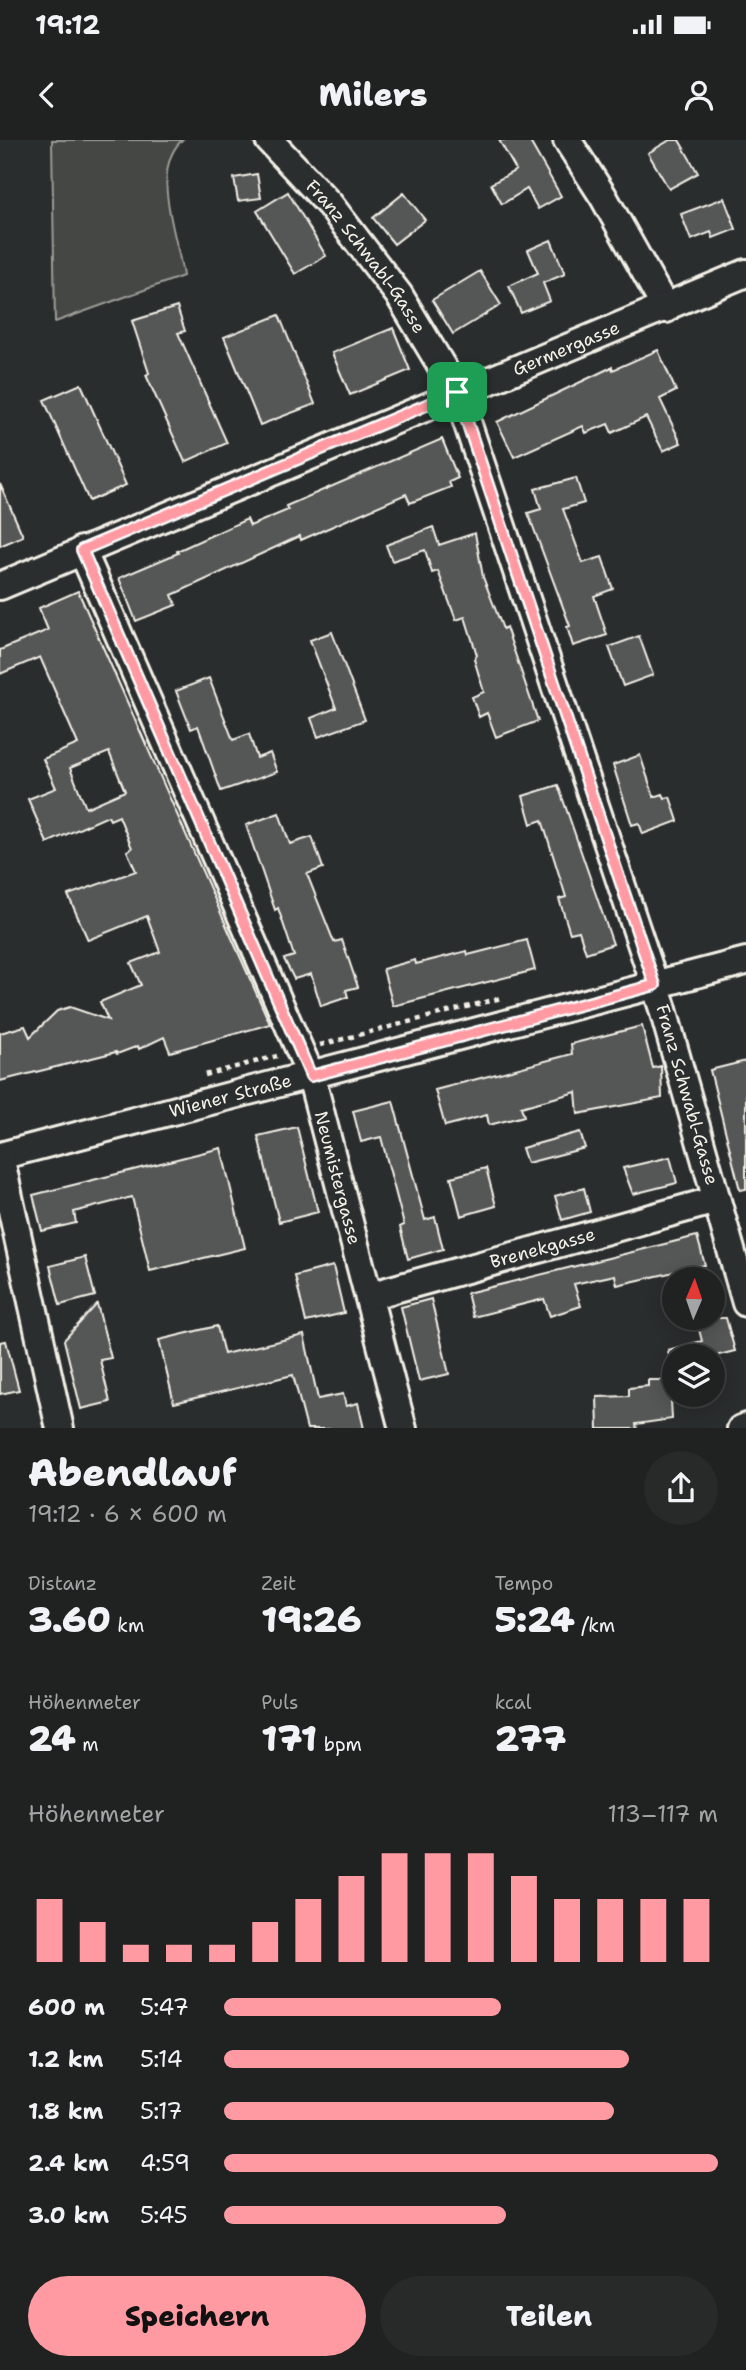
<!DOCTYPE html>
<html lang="de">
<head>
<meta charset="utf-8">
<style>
	:root { --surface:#202222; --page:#282a2a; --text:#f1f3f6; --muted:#a2a4a5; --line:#3d3f40; --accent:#ff9aa2 }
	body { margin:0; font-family:"Shantell Sans",sans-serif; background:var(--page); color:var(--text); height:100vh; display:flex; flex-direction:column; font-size:26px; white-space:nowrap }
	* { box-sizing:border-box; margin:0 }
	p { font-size:23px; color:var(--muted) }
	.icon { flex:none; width:38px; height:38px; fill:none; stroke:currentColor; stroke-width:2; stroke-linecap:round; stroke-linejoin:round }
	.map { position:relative; height:1288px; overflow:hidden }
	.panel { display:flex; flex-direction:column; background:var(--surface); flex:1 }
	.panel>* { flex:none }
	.needle { width:46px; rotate:2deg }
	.tools { position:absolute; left:662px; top:1127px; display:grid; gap:14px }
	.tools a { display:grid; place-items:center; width:63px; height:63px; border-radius:50%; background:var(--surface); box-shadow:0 4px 18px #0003,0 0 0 2px var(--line); font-size:35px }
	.pin { position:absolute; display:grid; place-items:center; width:60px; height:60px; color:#fff; margin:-30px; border-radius:14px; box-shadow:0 4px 10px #0006 }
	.round { display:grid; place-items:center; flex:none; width:74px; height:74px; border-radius:37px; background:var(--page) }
	.summary { display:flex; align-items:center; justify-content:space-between; height:119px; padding:0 28px }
	h1 { font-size:38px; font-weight:800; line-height:52px }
	.figures { display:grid; grid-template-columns:repeat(3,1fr); gap:10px; height:119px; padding:7px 28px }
	.figures div { display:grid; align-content:center }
	.figures b { font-size:35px; font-weight:800 }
	.figures small { font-size:19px; font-weight:400 }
	.figures p { font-size:19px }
	.chart { height:196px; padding:14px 28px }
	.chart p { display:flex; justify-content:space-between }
	.chart svg { width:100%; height:126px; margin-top:7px; stroke:var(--accent); stroke-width:6 }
	.action { display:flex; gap:14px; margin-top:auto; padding:14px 28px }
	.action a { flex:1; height:80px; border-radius:42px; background:var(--accent); color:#111; font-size:28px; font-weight:800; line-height:80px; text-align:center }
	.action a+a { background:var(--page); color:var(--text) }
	ul { padding:0 28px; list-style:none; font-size:23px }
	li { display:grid; grid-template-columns:112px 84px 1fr; align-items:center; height:52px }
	li i { height:18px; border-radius:9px; background:var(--accent) }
	.status { display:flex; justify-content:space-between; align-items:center; height:49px; padding:0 35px; background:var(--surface); direction:ltr }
	.status svg { height:19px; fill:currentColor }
	header { display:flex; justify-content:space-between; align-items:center; height:91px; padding:0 28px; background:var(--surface); font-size:32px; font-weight:800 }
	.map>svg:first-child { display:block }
	.green { fill:#444645; stroke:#9c9c96; stroke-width:2 }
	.building { fill:#555756; stroke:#f4f1e8; stroke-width:2; fill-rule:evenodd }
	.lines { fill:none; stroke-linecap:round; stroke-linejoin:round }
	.minor-casing { stroke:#f4f1e8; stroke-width:32 }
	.path { stroke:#f4f1e8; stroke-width:4.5; stroke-dasharray:5 5; stroke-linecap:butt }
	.minor { stroke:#2a2d2e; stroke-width:26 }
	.route-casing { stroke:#fff; stroke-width:14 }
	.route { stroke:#ff9aa2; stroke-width:9 }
	.labels { text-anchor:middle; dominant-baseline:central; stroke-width:6; stroke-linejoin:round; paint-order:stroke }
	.street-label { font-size:18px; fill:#f4f1e8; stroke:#2a2d2e }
</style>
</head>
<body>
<div class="status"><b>19:12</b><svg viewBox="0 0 49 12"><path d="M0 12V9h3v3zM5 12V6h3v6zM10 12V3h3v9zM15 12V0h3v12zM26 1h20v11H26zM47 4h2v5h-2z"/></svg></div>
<header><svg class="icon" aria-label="back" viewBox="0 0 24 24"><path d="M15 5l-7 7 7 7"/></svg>Milers<svg class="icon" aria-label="person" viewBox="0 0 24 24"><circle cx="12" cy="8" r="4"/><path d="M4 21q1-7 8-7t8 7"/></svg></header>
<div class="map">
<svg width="746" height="1289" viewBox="0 0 746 1289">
	<rect width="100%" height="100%" fill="#2a2d2e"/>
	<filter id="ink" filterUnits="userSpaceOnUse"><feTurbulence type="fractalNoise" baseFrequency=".0143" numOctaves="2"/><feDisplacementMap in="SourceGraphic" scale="14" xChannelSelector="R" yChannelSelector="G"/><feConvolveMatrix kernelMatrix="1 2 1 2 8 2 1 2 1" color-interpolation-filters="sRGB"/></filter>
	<g filter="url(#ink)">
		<path class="green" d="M52,0H182C149,31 178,96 183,136L55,182Z"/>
		<path class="building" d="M499,0H529L561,56L538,69L527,49L502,64L491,44L516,30Z
			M670,0H679L698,33L669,49L648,13Z
			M257,34L261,58L238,61L234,38Z
			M288,52L326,116L295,134L257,71Z
			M404,53L425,80L394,104L373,78Z
			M724,58L736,89L713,98L711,92L691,100L681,74Z
			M551,100L565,134L543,143L550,161L521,173L509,146L538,133L528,110Z
			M480,131L501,165L453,194L432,160Z
			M177,167L185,191L178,193L227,303L185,322L146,235L149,233L132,181Z
			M279,175L315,264L260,285L224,197Z
			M393,188L410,230L350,255L332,213Z
			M658,210L676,251L660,259L681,303L663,311L646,277L612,293L608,284L586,293L583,286L514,317L497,282L612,227L613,230Z
			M81,244L126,345L89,361L44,260Z
			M442,299L458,338L449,342L451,347L410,363L406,354L301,400L300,396L172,455L176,465L136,481L119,438L178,413L177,411L247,379L250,386L288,370L286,366Z
			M576,338L584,363L563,369L583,423L602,417L613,449L594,456L607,495L573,506L567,487L570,486L528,373L541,369L535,349Z
			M0,344L23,396L0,406Z
			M433,387L439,405L475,393L483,437L503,489L506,487L538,581L496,597L487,573L479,577L472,557L484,552L474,519L477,515L465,477L456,480L438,431L432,433L425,410L392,421L386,405Z
			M78,451L270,884L170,912L164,897L139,909L138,906L117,914L116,912L0,941V893L25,886L30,897L57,871L70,867L108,880L100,862L141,845L131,823L160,812L147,776L88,800L68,755L136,731L127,711L132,708L119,676L110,680L108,676L47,703L28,659L56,648L43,619L78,604L40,517L0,534V510L48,490L39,468ZM109,612L125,651L86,668L70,628Z
			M332,492L365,580L318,597L311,578L336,568L310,500Z
			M639,496L653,535L623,546L609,507Z
			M209,538L233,600L249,594L257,618L270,613L277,632L221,651L198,586L191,589L176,551Z
			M640,615L654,657L663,654L665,658L670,657L678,681L643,694L639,683L632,685L613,625Z
			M558,645L613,804L586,813L579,791L570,793L559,759L566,757L542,680L531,684L523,656Z
			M279,673L290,704L312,697L323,728L307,734L334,802L342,800L358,847L346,850L348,857L321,866L311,834L294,839L284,819L294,816L278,768L275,770L246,685Z
			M527,800L535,830L393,866L383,829L415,820L416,824L467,811L468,815Z
			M642,886L653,928L661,926L662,958L578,974L576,952L521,967L524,976L489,985L487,975L445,986L435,950L572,914L571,904Z
			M746,921V1049L740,1050L710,930Z
			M393,961L425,1080L435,1077L443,1109L408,1119L400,1087L404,1085L381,997L361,1002L353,971Z
			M297,987L318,1072L279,1082L258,996Z
			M580,992L585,1008L527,1023L522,1008Z
			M221,1008L245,1108L150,1131L132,1057L74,1072L76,1083L42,1091L33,1055Z
			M670,1017L677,1043L633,1054L623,1028Z
			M486,1028L496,1066L461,1076L451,1037Z
			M584,1048L590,1072L562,1080L555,1056Z
			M697,1096L705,1125L617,1145L615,1135L574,1144L581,1166L550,1176L544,1159L473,1177L467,1153Z
			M85,1117L95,1156L60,1165L50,1126Z
			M333,1126L344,1173L306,1182L295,1136Z
			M431,1159L449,1234L419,1241L401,1167Z
			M97,1164L111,1218L100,1220L110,1262L81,1269L64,1200Z
			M696,1178H726L735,1211L715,1216H669L668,1210L702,1201Z
			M217,1186L224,1214L304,1195L318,1259L343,1254L346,1266L358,1263L364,1289H307L293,1235L174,1263L159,1200Z
			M6,1201L19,1250L0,1254V1202Z
			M648,1240H670L672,1279L636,1284L637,1289H598L597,1257L629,1256V1248L648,1246Z"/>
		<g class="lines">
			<g class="minor-casing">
				<g id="minor">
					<path id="s1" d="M269,0L330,65L399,155L457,252L662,866L746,1163"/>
					<path d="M567,0L603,56L666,169"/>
					<path id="s2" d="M82,410L311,936L403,1289"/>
					<path id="s3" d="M0,446L746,133"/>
					<path id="s4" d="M0,1016L746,821"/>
					<path d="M0,1016L60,1289"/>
					<path id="s5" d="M369,1156L716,1060"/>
					<path d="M741,1289L746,1287"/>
				</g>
			</g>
			<path class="path" d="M320,905L501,858
				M205,935L277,916"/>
			<use href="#minor" class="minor"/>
		</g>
	</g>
	<g class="lines" filter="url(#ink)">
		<g class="route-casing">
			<path id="route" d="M457,252L655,845L311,936L82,410Z"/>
		</g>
		<use href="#route" class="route"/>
	</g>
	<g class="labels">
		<g class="street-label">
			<text stroke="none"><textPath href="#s1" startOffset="152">Franz Schwabl-Gasse</textPath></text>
			<text stroke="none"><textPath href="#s3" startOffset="614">Germergasse</textPath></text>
			<text stroke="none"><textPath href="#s1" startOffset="1055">Franz Schwabl-Gasse</textPath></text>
			<text stroke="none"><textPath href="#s4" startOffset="238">Wiener Straße</textPath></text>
			<text stroke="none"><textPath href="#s2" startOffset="679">Neumistergasse</textPath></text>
			<text stroke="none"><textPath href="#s5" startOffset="180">Brenekgasse</textPath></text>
		</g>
	</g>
</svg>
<div class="tools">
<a><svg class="needle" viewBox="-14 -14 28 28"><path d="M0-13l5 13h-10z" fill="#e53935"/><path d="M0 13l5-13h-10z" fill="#a2a4a5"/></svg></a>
<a><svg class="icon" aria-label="layers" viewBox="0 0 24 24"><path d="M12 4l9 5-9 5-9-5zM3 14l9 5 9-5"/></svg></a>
</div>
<div class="pin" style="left:457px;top:252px;background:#1e9e55"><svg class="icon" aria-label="arrive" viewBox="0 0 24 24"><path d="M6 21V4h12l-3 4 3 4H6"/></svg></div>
</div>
<section class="panel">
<div class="summary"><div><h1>Abendlauf</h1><p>19:12 · 6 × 600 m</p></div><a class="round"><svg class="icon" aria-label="share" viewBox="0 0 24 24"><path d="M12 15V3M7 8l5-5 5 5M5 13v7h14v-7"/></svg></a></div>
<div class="figures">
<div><p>Distanz</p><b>3.60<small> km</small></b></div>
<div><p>Zeit</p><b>19:26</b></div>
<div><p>Tempo</p><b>5:24<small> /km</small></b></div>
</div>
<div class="figures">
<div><p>Höhenmeter</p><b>24<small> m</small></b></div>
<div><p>Puls</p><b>171<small> bpm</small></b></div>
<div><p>kcal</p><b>277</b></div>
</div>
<div class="chart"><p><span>Höhenmeter</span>113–117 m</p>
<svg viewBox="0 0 160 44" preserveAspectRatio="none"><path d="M5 44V22M15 44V30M25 44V38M35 44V38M45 44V38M55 44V30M65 44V22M75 44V14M85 44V6M95 44V6M105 44V6M115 44V14M125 44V22M135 44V22M145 44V22M155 44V22"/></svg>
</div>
<ul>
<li><b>600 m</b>5:47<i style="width:56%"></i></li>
<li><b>1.2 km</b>5:14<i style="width:82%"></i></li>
<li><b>1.8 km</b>5:17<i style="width:79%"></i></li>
<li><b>2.4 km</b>4:59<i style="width:100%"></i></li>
<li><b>3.0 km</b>5:45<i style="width:57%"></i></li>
</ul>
<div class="action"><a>Speichern</a><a>Teilen</a></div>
</section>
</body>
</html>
